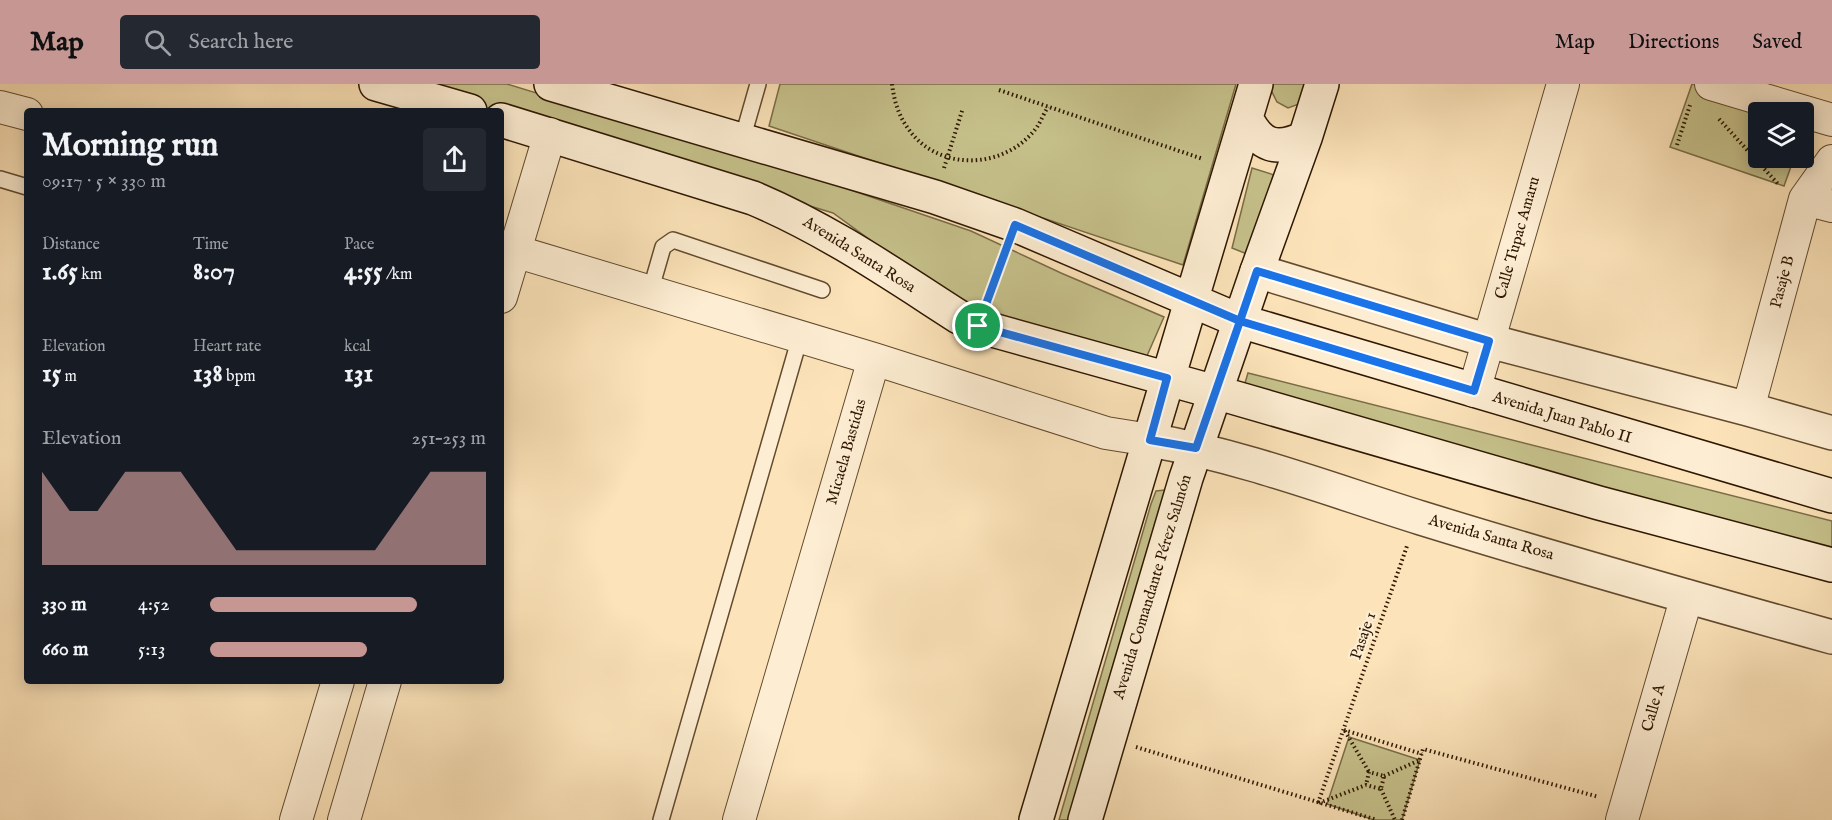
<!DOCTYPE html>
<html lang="en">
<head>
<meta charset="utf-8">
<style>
	:root { --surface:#171b24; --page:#242831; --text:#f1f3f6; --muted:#9ea1a6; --accent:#c59692 }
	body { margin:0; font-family:"IM FELL English",serif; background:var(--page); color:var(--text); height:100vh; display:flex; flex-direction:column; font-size:22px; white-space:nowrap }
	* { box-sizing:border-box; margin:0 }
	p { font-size:20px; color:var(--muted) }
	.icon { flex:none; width:33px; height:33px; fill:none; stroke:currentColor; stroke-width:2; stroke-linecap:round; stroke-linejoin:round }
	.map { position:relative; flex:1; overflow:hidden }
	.side { position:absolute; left:24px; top:24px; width:480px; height:576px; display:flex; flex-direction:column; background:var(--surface); border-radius:6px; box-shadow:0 3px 15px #0003 }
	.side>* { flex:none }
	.tools { position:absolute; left:1748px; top:18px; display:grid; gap:12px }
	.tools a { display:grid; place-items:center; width:66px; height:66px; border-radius:6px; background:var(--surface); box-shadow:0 3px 15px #0003; font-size:30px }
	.pin { position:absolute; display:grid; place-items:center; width:51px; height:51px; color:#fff; margin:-26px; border:3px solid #fff; border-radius:50%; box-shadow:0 2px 6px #0007 }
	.round { display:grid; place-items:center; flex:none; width:63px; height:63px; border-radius:6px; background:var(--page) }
	.summary { display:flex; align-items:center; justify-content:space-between; height:102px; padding:0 18px }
	h1 { font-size:33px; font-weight:700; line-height:45px }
	.stats { display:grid; grid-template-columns:repeat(3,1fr); gap:9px; height:102px; padding:6px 18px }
	.stats div { display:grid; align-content:center }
	.stats b { font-size:26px; font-weight:700 }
	.stats small { font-size:16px; font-weight:400 }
	.stats p { font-size:16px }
	.chart { height:168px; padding:12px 18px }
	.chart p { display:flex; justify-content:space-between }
	.chart svg { width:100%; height:108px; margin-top:6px; fill:var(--accent); opacity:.7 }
	ul { padding:0 18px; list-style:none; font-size:20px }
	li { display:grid; grid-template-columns:96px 72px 1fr; align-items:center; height:45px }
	li i { height:15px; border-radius:8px; background:var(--accent) }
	header { display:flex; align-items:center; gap:36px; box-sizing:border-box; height:84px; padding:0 30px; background:var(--accent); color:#111 }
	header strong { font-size:28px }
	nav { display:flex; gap:33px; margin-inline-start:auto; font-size:21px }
	.search { width:420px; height:54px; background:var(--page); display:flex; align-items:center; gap:15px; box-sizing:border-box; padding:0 21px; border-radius:6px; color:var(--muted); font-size:22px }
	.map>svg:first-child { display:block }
	.green { fill:#c6c18b; stroke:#7a6c46; stroke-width:1.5 }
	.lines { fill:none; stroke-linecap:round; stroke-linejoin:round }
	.service-casing { stroke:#624a2e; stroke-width:18 }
	.minor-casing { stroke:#624a2e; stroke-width:34 }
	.tertiary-casing { stroke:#624a2e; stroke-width:36 }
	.secondary-casing { stroke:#2e1700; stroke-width:36 }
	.path { stroke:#2e1700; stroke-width:4; stroke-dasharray:1.5 3; stroke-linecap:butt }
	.service { stroke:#fdedd2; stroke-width:15 }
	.minor { stroke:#fdedd2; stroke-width:32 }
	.tertiary { stroke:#fdedd2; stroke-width:33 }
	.secondary { stroke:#fdedd2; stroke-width:33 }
	.route-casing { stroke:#fff; stroke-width:12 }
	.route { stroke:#1a73e8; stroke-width:8 }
	.labels { text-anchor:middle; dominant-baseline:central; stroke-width:4.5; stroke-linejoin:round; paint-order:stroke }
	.street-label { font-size:16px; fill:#2e1700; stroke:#fdedd2 }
</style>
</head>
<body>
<header>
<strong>Map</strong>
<div class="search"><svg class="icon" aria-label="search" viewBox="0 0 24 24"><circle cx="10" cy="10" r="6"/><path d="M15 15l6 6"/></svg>Search here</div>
<nav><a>Map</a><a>Directions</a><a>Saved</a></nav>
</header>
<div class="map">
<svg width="1832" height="736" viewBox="0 0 1832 736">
	<rect width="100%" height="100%" fill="#fce3b9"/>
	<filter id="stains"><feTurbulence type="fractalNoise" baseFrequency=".00333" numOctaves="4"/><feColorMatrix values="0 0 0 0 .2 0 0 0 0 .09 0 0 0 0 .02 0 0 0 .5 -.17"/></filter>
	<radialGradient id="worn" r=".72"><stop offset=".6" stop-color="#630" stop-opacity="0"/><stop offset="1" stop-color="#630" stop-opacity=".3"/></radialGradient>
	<path class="green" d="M407,0H507L842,103L971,147L1061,189L1164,233L1139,290L968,227L833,129Z
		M780,0H1236L1183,181L769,42Z
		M1268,0H1305L1299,20L1288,24L1277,18Z
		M1692,0H1697L1758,28V74H1794L1784,102L1670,63Z
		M1252,84L1290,96L1257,174L1232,164Z
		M1248,289L1832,437V477L1239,319Z
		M1174,405L1085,736H1059L1151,420L1156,407Z
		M1349,653L1420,676L1402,736H1374L1327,720Z"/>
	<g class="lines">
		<g class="service-casing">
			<path id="service" d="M742,56L758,0
				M0,95L27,103
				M650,208L663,163L673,156L822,206
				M661,736L800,253"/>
		</g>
		<g class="minor-casing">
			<path id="minor" d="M1711,0L1832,36
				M0,23L27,30
				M1805,115L1832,122
				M501,163L874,275L1106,349L1150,356
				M501,213L550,50
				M1474,307L1563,0
				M1748,325L1805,115L1832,77
				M296,736L338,597
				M344,736L385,597
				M739,736L874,275
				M1622,736L1687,512"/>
		</g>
		<g class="tertiary-casing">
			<path id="tertiary" d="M1257,187L1489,257L1748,325L1832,349
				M1150,356C1242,372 1331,406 1421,434C1557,476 1695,515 1832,553"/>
		</g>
		<g class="secondary-casing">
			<path id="secondary" d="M376,0L470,27
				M551,0L935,113L1015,141L1240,237L1832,412
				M1246,34C1261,63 1276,67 1305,54
				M501,36L753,114C827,145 892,190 959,233L978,242L1215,308L1599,419L1832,481
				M1036,736L1256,0
				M1085,736L1186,394L1257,187L1305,54L1322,0"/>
		</g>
		<path class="path" d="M892,0C894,16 898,30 907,43C937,89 1006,86 1037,43C1041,37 1044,29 1048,23
			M999,6L1203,75
			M1719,35L1779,101
			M1677,61L1690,21
			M944,84L963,24
			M988,213L1004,170
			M1344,646L1422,670
			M1345,647L1369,688
			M1136,663L1377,736
			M1384,692L1420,676
			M1381,705L1395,736
			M1318,719L1407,462
			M1319,719L1366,701L1381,705L1384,692L1369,688L1366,701
			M1402,736L1423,665L1599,713"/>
		<use href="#service" class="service"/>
		<use href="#minor" class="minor"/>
		<use href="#tertiary" class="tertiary"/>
		<use href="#secondary" class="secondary"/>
	</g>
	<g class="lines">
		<g class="route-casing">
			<path id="route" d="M978,242L1167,294L1150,356L1196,364L1240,237L1474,307L1489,257L1257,187L1240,237L1015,141L978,242"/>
		</g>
		<use href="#route" class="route"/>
	</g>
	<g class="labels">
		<g class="street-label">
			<text transform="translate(1518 154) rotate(-74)">Calle Tupac Amaru</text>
			<text transform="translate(859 171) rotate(32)">Avenida Santa Rosa</text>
			<text transform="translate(1783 198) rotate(-75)">Pasaje B</text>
			<text transform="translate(1562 334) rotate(17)">Avenida Juan Pablo II</text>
			<text transform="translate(847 368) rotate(-74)">Micaela Bastidas</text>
			<text transform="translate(1491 454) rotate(16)">Avenida Santa Rosa</text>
			<text transform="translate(1153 503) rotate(-73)">Avenida Comandante Pérez Salmón</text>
			<text transform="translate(1364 552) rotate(-71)">Pasaje 1</text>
			<text transform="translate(1654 624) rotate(-74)">Calle A</text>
		</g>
	</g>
	<rect width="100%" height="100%" filter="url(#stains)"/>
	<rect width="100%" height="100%" fill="url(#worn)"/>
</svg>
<div class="tools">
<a><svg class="icon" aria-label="layers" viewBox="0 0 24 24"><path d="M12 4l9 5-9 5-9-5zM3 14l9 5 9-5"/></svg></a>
</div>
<div class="pin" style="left:978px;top:242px;background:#1e9e55"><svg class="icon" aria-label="arrive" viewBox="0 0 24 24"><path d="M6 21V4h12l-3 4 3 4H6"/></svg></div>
<section class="side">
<div class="summary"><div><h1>Morning run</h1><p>09:17 · 5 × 330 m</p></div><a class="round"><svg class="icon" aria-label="share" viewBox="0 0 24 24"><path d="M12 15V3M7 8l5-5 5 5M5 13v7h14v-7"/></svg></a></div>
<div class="stats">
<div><p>Distance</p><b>1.65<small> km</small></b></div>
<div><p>Time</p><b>8:07</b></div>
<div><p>Pace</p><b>4:55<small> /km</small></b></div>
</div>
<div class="stats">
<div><p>Elevation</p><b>15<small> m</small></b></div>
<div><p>Heart rate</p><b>138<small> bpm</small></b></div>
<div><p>kcal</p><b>131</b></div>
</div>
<div class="chart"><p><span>Elevation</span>251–253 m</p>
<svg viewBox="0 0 160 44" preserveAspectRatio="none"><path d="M0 44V6L10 22L20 22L30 6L40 6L50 6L60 22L70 38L80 38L90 38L100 38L110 38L120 38L130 22L140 6L150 6L160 6V44z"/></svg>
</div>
<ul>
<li><b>330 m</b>4:52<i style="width:75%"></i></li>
<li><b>660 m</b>5:13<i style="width:57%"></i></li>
</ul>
</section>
</div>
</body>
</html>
